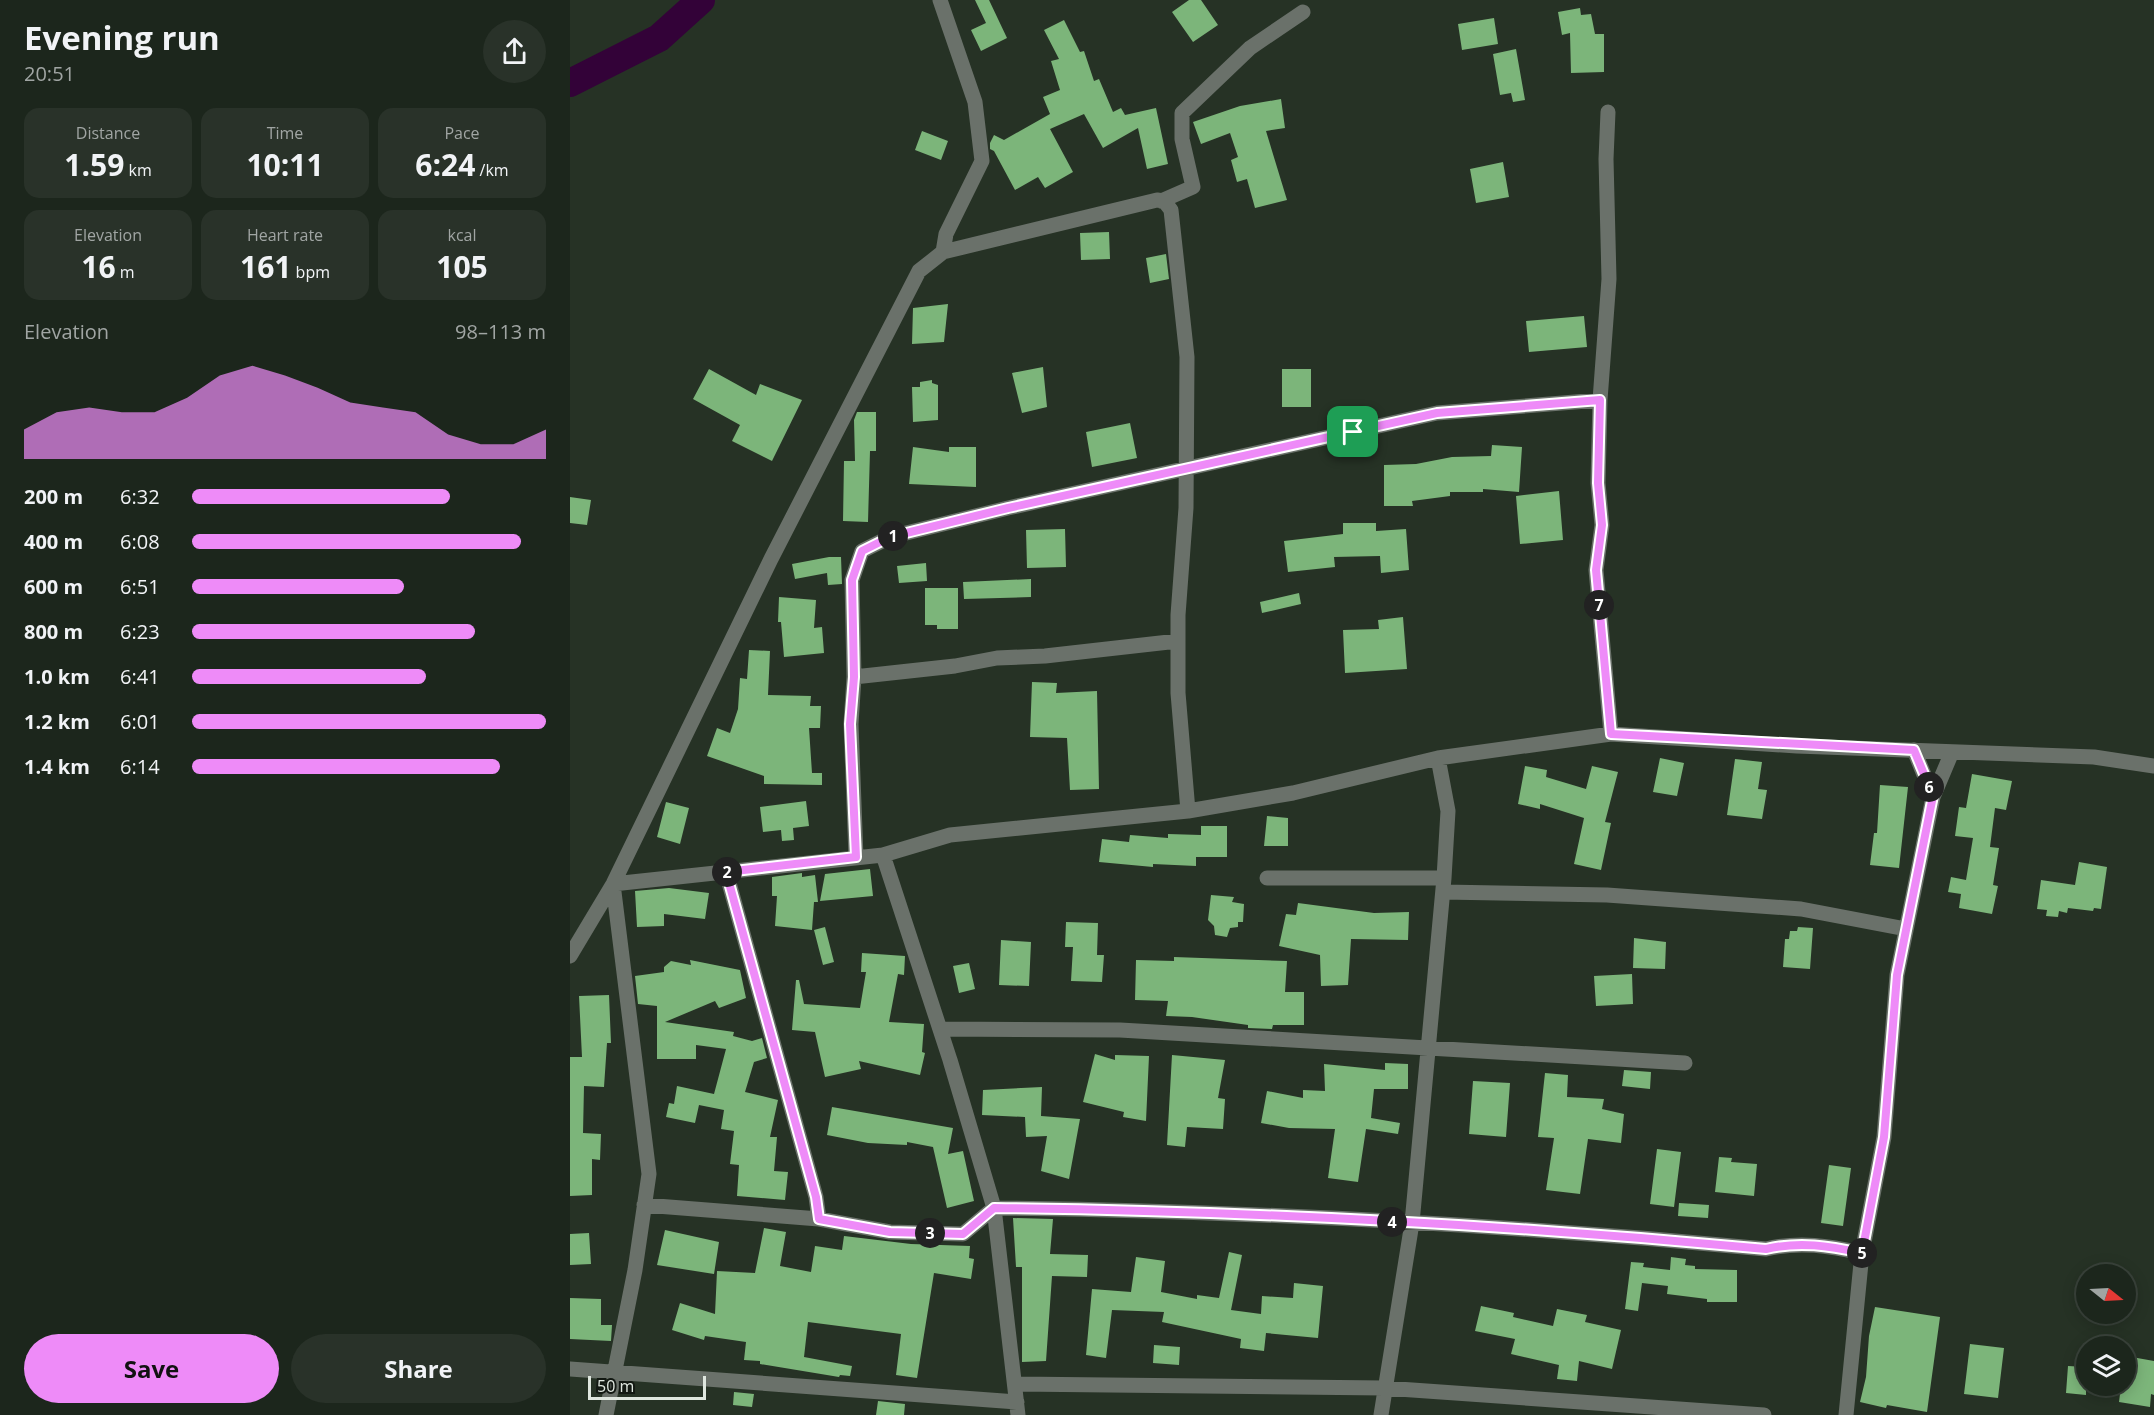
<!DOCTYPE html>
<html lang="en">
<head>
<meta charset="utf-8">
<style>
	:root { --surface:#1c261c; --page:#293229; --text:#f1f3f6; --muted:#a0a5a3; --line:#3a433b; --accent:#ee8bf8 }
	body { margin:0; font-family:"Open Sans",sans-serif; background:var(--page); color:var(--text); height:100vh; display:flex; flex-direction:column; font-size:22px; white-space:nowrap }
	* { box-sizing:border-box; margin:0 }
	p { font-size:20px; color:var(--muted) }
	.icon { flex:none; width:33px; height:33px; fill:none; stroke:currentColor; stroke-width:2; stroke-linecap:round; stroke-linejoin:round }
	.map { position:relative; flex:1; overflow:hidden }
	.side { display:flex; flex-direction:column; background:var(--surface); width:570px }
	.side>* { flex:none }
	.needle { width:39px; rotate:108deg }
	.fabs { position:absolute; left:1506px; top:1264px; display:grid; gap:12px }
	.fabs a { display:grid; place-items:center; width:60px; height:60px; border-radius:50%; background:var(--surface); box-shadow:0 3px 15px #0003,0 0 0 2px var(--line); font-size:30px }
	.scale { position:absolute; left:18px; bottom:15px; width:118px; box-sizing:border-box; padding-left:6px; border:3px solid #dfe7df; border-top:0; font-size:16px; line-height:21px; white-space:nowrap; color:#dfe7df; -webkit-text-stroke:4px #121812; paint-order:stroke }
	.pin { position:absolute; display:grid; place-items:center; width:51px; height:51px; color:#fff; margin:-26px; border-radius:12px; box-shadow:0 3px 9px #0006 }
	.km { position:absolute; width:30px; height:30px; margin:-15px; border-radius:50%; background:#222; color:#fff; font-size:16px; line-height:30px; text-align:center }
	.round { display:grid; place-items:center; flex:none; width:63px; height:63px; border-radius:32px; background:var(--page) }
	.head { display:flex; align-items:center; justify-content:space-between; height:102px; padding:0 24px }
	h1 { font-size:33px; font-weight:700; line-height:45px }
	.metrics { display:grid; grid-template-columns:repeat(3,1fr); gap:9px; height:102px; padding:6px 24px }
	.metrics div { display:grid; align-content:center; border-radius:15px; background:var(--page); text-align:center }
	.metrics b { font-size:30px; font-weight:700 }
	.metrics small { font-size:16px; font-weight:400 }
	.metrics p { font-size:16px }
	.chart { height:168px; padding:12px 24px }
	.chart p { display:flex; justify-content:space-between }
	.chart svg { width:100%; height:108px; margin-top:6px; fill:var(--accent); opacity:.7 }
	.button { display:flex; gap:12px; margin-top:auto; padding:12px 24px }
	.button a { flex:1; height:69px; border-radius:36px; background:var(--accent); color:#111; font-size:24px; font-weight:700; line-height:69px; text-align:center }
	.button a+a { background:var(--page); color:var(--text) }
	ul { padding:0 24px; list-style:none; font-size:20px }
	li { display:grid; grid-template-columns:96px 72px 1fr; align-items:center; height:45px }
	li i { height:15px; border-radius:8px; background:var(--accent) }
	main { display:flex; flex:1; min-height:0 }
	.map>svg:first-child { display:block }
	.lines { fill:none; stroke-linecap:round; stroke-linejoin:round }
	.river { stroke:#330238; stroke-width:28 }
	.building { fill:#7cb57a }
	.minor { stroke:#6a716a; stroke-width:15 }
	.route-casing { stroke:#fff; stroke-width:12 }
	.route { stroke:#ee8bf8; stroke-width:8 }
</style>
</head>
<body>
<main>
<section class="side">
<div class="head"><div><h1>Evening run</h1><p>20:51</p></div><a class="round"><svg class="icon" aria-label="share" viewBox="0 0 24 24"><path d="M12 15V3M7 8l5-5 5 5M5 13v7h14v-7"/></svg></a></div>
<div class="metrics">
<div><p>Distance</p><b>1.59<small> km</small></b></div>
<div><p>Time</p><b>10:11</b></div>
<div><p>Pace</p><b>6:24<small> /km</small></b></div>
</div>
<div class="metrics">
<div><p>Elevation</p><b>16<small> m</small></b></div>
<div><p>Heart rate</p><b>161<small> bpm</small></b></div>
<div><p>kcal</p><b>105</b></div>
</div>
<div class="chart"><p><span>Elevation</span>98–113 m</p>
<svg viewBox="0 0 160 44" preserveAspectRatio="none"><path d="M0 44V32L10 25L20 23L30 25L40 25L50 19L60 10L70 6L80 10L90 15L100 21L110 23L120 25L130 34L140 38L150 38L160 32V44z"/></svg>
</div>
<ul>
<li><b>200 m</b>6:32<i style="width:73%"></i></li>
<li><b>400 m</b>6:08<i style="width:93%"></i></li>
<li><b>600 m</b>6:51<i style="width:60%"></i></li>
<li><b>800 m</b>6:23<i style="width:80%"></i></li>
<li><b>1.0 km</b>6:41<i style="width:66%"></i></li>
<li><b>1.2 km</b>6:01<i style="width:100%"></i></li>
<li><b>1.4 km</b>6:14<i style="width:87%"></i></li>
</ul>
<div class="button"><a>Save</a><a>Share</a></div>
</section>
<div class="map">
<svg width="1584" height="1415" viewBox="0 0 1584 1415">
	<rect width="100%" height="100%" fill="#263225"/>
	<g class="lines">
		<path class="river" d="M0,83L89,38L131,0"/>
	</g>
	<path class="building" d="M405,0H419L437,38L411,51L401,30L416,23Z
		M619,0H631L648,25L623,42L602,12Z
		M1010,8L1011,15L1021,14L1025,34H1034V72L1001,73L1000,33L992,35L988,12Z
		M924,18L928,44L892,50L888,24Z
		M494,20L510,52L514,51L524,81L529,79L543,112L551,108L555,115L586,108L598,164L577,169L568,128L533,148L514,114L480,129L503,172L475,188L468,177L445,190L424,151L420,149V143L424,135L434,140L480,114L473,97L490,90L481,61L489,59L474,30Z
		M946,49L955,100L943,102L941,93L930,95L923,54Z
		M711,99L715,128L696,131L717,200L685,208L677,179L667,182L661,160L668,157L660,133L631,144L623,122L670,106Z
		M352,131L378,141L371,160L345,150Z
		M933,162L939,197L906,203L900,169Z
		M539,232L540,259L511,260L510,233Z
		M596,254L599,279L580,283L576,258Z
		M378,304L374,342L342,344L343,308Z
		M1014,316L1017,347L959,352L956,321Z
		M473,367L477,407L452,413L442,373Z
		M139,369L186,395L190,384L232,400L202,461L162,441L170,425L123,399Z
		M712,369H741V407H712Z
		M362,380V383L368,385V420L343,422L342,387H350V382Z
		M287,412H306V451H300L298,522L273,521L274,461H285L284,420Z
		M560,423L567,458L522,467L516,432Z
		M922,445L952,447L949,492L913,489V492H880V496L842,501L843,506H814V465L846,464L882,457L921,456Z
		M343,447L379,452V447H406V487L339,484Z
		M989,491L993,540L950,544L946,496Z
		M0,497L21,500L17,525L0,523Z
		M773,523H806V531L836,529L839,570L811,573L810,556L764,557L765,567L718,572L714,541L773,534Z
		M495,529L496,567L457,568L456,530Z
		M259,557H271L272,584L258,585L257,573L225,579L222,564Z
		M356,563L357,581L329,583L327,566Z
		M461,579V597L394,599L393,582Z
		M355,588H388V629H367V625H355Z
		M729,593L731,604L692,613L690,602Z
		M209,597L246,600L244,628L252,627L254,653L214,657L211,622H208Z
		M833,617L837,669L775,673L773,630L809,629L808,620Z
		M179,650L200,651L198,695L241,696L240,706H251L250,728H239L242,773H252V785L194,784V776L137,756L147,728L160,733L168,709L170,678L177,679Z
		M462,682L487,683L486,693L527,691L529,789L500,790L497,738L460,737Z
		M1090,758L1114,763L1107,796L1083,792Z
		M1165,759L1192,762L1188,789L1197,790L1192,819L1157,815Z
		M955,766L977,770L976,777L1016,789L1022,766L1048,772L1035,822L1041,823L1031,870L1004,864L1014,818L970,804V809L948,804Z
		M1402,774L1442,781L1436,810L1425,808L1420,847L1429,848L1423,885L1428,886L1422,914L1389,908L1391,894L1378,892L1381,877L1396,880L1403,838L1385,836L1389,807L1396,808Z
		M1310,785L1338,787L1329,868L1300,865L1304,833H1307Z
		M236,801L239,826L223,828L224,840L212,841L211,830L193,832L190,807Z
		M96,802L119,808L110,844L87,837Z
		M697,816L718,818V846H694Z
		M631,826H657V857H626V866L583,864V867L529,862L532,839L559,842L560,835L598,838V834L631,835Z
		M1509,862L1537,867L1531,909L1524,908L1523,911L1498,908L1497,913L1489,911L1488,917L1476,916L1477,910L1467,909L1471,880L1505,885Z
		M300,869L303,896L250,901L255,874Z
		M232,873V877L245,875L248,902H244L242,930L205,926L207,896H202V877Z
		M99,888L139,893L135,919L94,914V926L67,927L65,891Z
		M641,895L664,897L662,902L674,904L673,922H668V927L660,928L657,937L645,935L644,926L638,920Z
		M728,903L804,913L839,912L838,940L781,939L778,985L751,986L750,955L709,946L716,914L726,915Z
		M496,922L528,923L527,955H534L532,982L501,981L503,947H495Z
		M255,927L264,962L253,965L244,930Z
		M1228,927L1243,928L1240,969L1213,967L1215,939H1219L1220,931H1227Z
		M1064,938L1096,942L1095,969L1063,968Z
		M431,940L461,942L459,986L429,985Z
		M292,953L335,956L334,975L328,974L319,1022L354,1024L352,1052L355,1053L350,1075L289,1061L291,1069L255,1077L245,1032L222,1030L226,980H229L234,1004L290,1008L296,972H291Z
		M604,957L717,961L715,992H734V1025H703L702,1029L678,1028V1025L622,1017L596,1016L598,1001L565,1000L566,960L604,961Z
		M120,960L170,970L176,998L149,1008L145,1001L95,1022L164,1032L163,1036L182,1041L192,1038L197,1058L184,1062L175,1092L208,1100L200,1137H207L204,1171L218,1172L215,1200L167,1196L169,1165L160,1164L164,1131L151,1129L154,1110L129,1105L125,1123L96,1117L99,1103L104,1104L107,1086L144,1094L156,1049L126,1045V1059H87V1006L68,1004L65,976L94,972V967L101,961L121,965Z
		M399,963L405,989L389,993L383,966Z
		M1062,974L1063,1004L1026,1006L1024,976Z
		M39,995L41,1043H37L34,1087L14,1086L13,1133L31,1134L30,1160L22,1159V1195L0,1196V1057H12L9,996Z
		M525,1054L545,1060V1055L579,1056L576,1121L553,1117L554,1112L513,1102Z
		M602,1055L655,1060L648,1098L655,1099L653,1129L617,1127L615,1147L597,1145Z
		M815,1063L838,1064V1089H804L801,1118L830,1123L828,1134L796,1129L788,1182L758,1178L765,1129L719,1128L691,1123L697,1091L733,1098V1090L755,1091L754,1064L815,1070Z
		M1054,1070L1081,1072L1080,1089L1052,1086Z
		M975,1073L998,1075L997,1097L1034,1099L1032,1109L1054,1114L1051,1143L1018,1139L1010,1194L976,1190L984,1138L968,1137Z
		M903,1081L940,1083L936,1137L899,1134Z
		M472,1087L471,1116L510,1119L499,1179L471,1171L477,1136L456,1137L455,1117L412,1115L413,1090Z
		M262,1107L383,1128L378,1154L393,1151L404,1201L377,1208L363,1147L337,1142V1145L298,1143L257,1135Z
		M1087,1149L1111,1152L1104,1207L1080,1204Z
		M1149,1157L1162,1158L1161,1162L1187,1164L1184,1196L1145,1192Z
		M1259,1165L1281,1168L1273,1226L1251,1223Z
		M1109,1203L1139,1205L1138,1218L1108,1216Z
		M443,1218L483,1219L480,1254L518,1255L517,1277L482,1276L476,1361L452,1362V1267H446Z
		M194,1228L216,1232L210,1266L241,1272L245,1246L272,1250L274,1236L341,1244L400,1246L399,1258L404,1259L401,1279L364,1273L347,1378L326,1375L331,1334L238,1322L234,1357L282,1366L280,1376L270,1375L269,1377L190,1364V1361L174,1360L176,1342L135,1336L134,1340L102,1330L110,1303L145,1314L147,1271L185,1273Z
		M95,1230L149,1242L144,1274L87,1265Z
		M19,1233L21,1264L0,1265V1234Z
		M659,1252L672,1255L661,1310L691,1314L692,1296L723,1298L724,1283L753,1286L748,1338L696,1333L694,1351L670,1348L671,1339L592,1322L594,1312L542,1310L536,1358L516,1355L522,1289L561,1292L566,1257L595,1261L591,1292L627,1299V1295L649,1298Z
		M1101,1257L1116,1259L1115,1265L1125,1266V1269L1167,1270V1302H1137V1299L1097,1294L1098,1286L1072,1283L1068,1311L1055,1309L1061,1262L1074,1263L1073,1267L1100,1270Z
		M0,1298L31,1299V1325H42L41,1341L0,1339Z
		M911,1306L944,1313L943,1317L983,1326L987,1309L1017,1315L1015,1322L1051,1330L1042,1369L1009,1361L1007,1381L987,1379L989,1365L941,1354L945,1339L905,1331Z
		M1305,1307L1370,1317L1357,1412L1317,1405L1316,1408L1290,1402L1296,1377L1299,1336Z
		M1400,1344L1434,1348L1428,1398L1394,1394Z
		M584,1345L610,1347L609,1365L583,1363Z
		M1556,1356L1584,1361V1395L1581,1394L1580,1407L1549,1402L1551,1386H1556Z
		M1498,1366L1516,1367V1395L1496,1393Z
		M164,1392L184,1394L182,1407L163,1405Z
		M308,1401L335,1404L334,1415H306Z"/>
	<g class="lines">
		<path class="minor" d="M370,0L405,102L412,161L376,234L373,252
			M1038,112L1036,159L1039,279L1030,400L1028,483L1032,525L1026,570L1041,734
			M591,201L623,187L612,139V113L680,48L733,12
			M284,677L385,666L427,658L475,656L608,641
			M1344,750L1363,797
			M313,855L380,1060L424,1208L448,1415
			M286,857L281,724L284,677L282,580L292,551L320,537L438,508L867,413L1030,400
			M156,872L246,1197L249,1219
			M697,878H874
			M873,892L1037,895L1231,909L1336,929
			M0,956L43,884L201,559L349,271L373,252L587,200L594,201L601,210L617,357L616,508L608,615V693L618,811
			M370,1029L550,1030L1115,1063
			M74,1205L249,1219L320,1232L393,1234L424,1208C682,1211 940,1225 1196,1249C1230,1241 1259,1246 1292,1253
			M0,1369L447,1402
			M445,1384L814,1388L1194,1415
			M36,1415L65,1270L79,1174L43,884L313,855L380,835L618,811L723,793L868,758L1041,734L1227,746L1524,757L1584,766
			M811,1415L842,1223L874,878L878,811L868,758
			M1276,1415L1292,1253L1314,1137L1327,975L1363,797L1382,752"/>
	</g>
	<g class="lines">
		<g class="route-casing">
			<path id="route" d="M1030,400L1028,483L1032,525L1026,570L1041,734L1344,750L1363,796L1327,975L1314,1137L1292,1253C1259,1246 1230,1241 1196,1249C940,1225 682,1211 424,1208L393,1234L320,1232L249,1219L246,1197L156,872L286,857L280,724L284,677L282,580L292,551L320,537L438,508L867,413Z"/>
		</g>
		<use href="#route" class="route"/>
	</g>
</svg>
<div class="fabs">
<a><svg class="needle" viewBox="-14 -14 28 28"><path d="M0-13l5 13h-10z" fill="#e53935"/><path d="M0 13l5-13h-10z" fill="#a0a5a3"/></svg></a>
<a><svg class="icon" aria-label="layers" viewBox="0 0 24 24"><path d="M12 4l9 5-9 5-9-5zM3 14l9 5 9-5"/></svg></a>
</div>
<div class="scale">50 m</div>
<div class="pin" style="left:783px;top:432px;background:#1e9e55"><svg class="icon" aria-label="arrive" viewBox="0 0 24 24"><path d="M6 21V4h12l-3 4 3 4H6"/></svg></div>
<b class="km" style="left:323px;top:536px">1</b>
<b class="km" style="left:157px;top:872px">2</b>
<b class="km" style="left:360px;top:1233px">3</b>
<b class="km" style="left:822px;top:1222px">4</b>
<b class="km" style="left:1292px;top:1253px">5</b>
<b class="km" style="left:1359px;top:787px">6</b>
<b class="km" style="left:1029px;top:605px">7</b>
</div>
</main>
</body>
</html>
